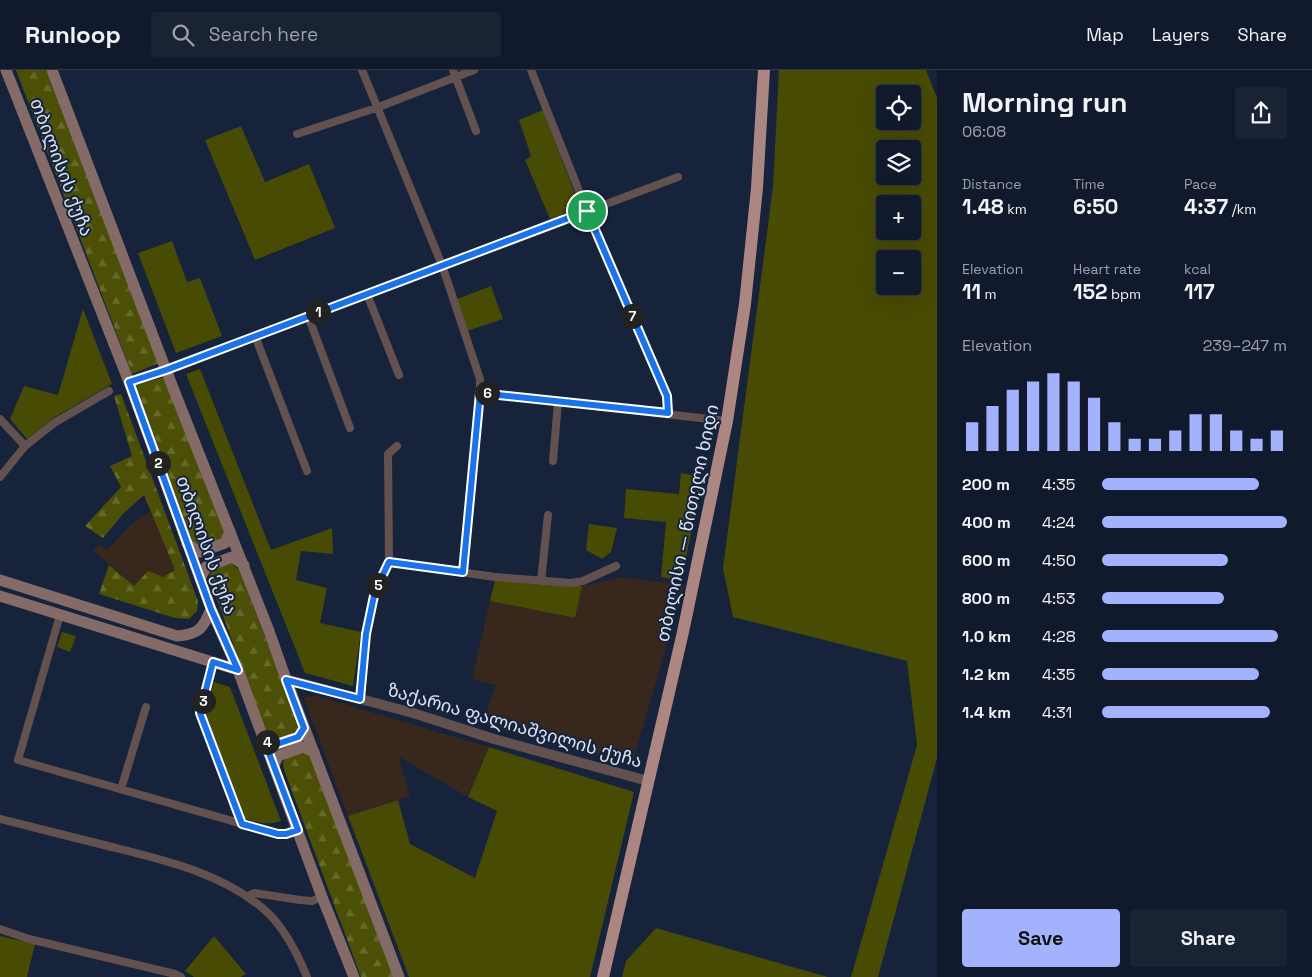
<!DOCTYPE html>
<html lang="en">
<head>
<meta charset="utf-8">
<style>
	:root { --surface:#101a2c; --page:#192334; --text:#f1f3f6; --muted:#9ca1a9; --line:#303848; --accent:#a2b2fd }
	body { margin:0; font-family:"Space Grotesk","Noto Sans Georgian",sans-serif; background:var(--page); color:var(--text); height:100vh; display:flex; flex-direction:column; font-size:19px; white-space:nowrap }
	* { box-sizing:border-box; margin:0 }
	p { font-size:16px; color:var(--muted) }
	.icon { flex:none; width:28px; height:28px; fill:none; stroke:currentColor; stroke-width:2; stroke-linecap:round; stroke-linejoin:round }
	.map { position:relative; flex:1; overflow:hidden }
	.side { display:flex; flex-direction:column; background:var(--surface); width:375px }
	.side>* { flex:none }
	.fabs { position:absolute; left:876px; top:15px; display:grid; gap:10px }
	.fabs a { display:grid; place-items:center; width:45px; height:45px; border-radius:5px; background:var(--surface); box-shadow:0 5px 20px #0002,0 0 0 1px var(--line); font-size:25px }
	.pin { position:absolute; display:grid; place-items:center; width:42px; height:42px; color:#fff; margin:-21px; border:2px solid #fff; border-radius:50%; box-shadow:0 1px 5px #0007 }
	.km { position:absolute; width:25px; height:25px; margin:-12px; border-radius:50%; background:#222; color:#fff; font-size:14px; line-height:25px; text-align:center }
	.round { display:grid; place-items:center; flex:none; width:52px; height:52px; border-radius:5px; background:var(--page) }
	.headline { display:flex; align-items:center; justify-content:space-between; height:85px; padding:0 25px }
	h1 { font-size:28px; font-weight:700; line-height:38px }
	.figures { display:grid; grid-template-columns:repeat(3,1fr); gap:8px; height:85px; padding:5px 25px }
	.figures div { display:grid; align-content:center }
	.figures b { font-size:21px; font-weight:700 }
	.figures small { font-size:14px; font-weight:400 }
	.figures p { font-size:14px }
	.chart { height:140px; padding:10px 25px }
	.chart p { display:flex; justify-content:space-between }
	.chart svg { width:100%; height:90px; margin-top:5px; stroke:var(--accent); stroke-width:6 }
	.action { display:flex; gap:10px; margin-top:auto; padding:10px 25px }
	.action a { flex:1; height:58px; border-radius:5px; background:var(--accent); color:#111; font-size:20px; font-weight:700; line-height:58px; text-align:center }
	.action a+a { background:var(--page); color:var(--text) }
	ul { padding:0 25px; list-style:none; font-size:16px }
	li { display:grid; grid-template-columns:80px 60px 1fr; align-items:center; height:38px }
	li i { height:12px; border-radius:6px; background:var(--accent) }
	header { display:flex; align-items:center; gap:30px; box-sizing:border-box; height:70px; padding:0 25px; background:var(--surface); border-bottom:1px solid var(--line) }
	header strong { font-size:24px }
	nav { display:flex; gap:28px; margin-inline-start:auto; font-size:18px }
	.search { width:350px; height:45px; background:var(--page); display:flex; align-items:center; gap:12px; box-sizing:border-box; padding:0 18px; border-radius:5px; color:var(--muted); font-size:19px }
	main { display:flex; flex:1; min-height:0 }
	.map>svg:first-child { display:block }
	.commercial { fill:#37271c }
	.green { fill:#474b03; fill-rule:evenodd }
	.forest { fill:url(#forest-firs) }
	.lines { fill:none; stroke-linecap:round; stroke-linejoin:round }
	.minor { stroke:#62514f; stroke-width:8 }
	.tertiary { stroke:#62514f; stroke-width:10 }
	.secondary { stroke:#856b68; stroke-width:11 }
	.trunk { stroke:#ac8782; stroke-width:12 }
	.route-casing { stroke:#fff; stroke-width:10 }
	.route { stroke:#1a73e8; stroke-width:6 }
	.labels { text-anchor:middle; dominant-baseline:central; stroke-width:4; stroke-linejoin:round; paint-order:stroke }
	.street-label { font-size:18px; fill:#dbe4f5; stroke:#16233b }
</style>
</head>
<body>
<header>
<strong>Runloop</strong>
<div class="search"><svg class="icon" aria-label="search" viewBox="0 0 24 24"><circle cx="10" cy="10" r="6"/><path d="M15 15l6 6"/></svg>Search here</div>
<nav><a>Map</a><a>Layers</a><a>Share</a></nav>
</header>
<main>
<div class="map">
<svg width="937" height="907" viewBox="0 0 937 907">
	<defs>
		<pattern id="forest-firs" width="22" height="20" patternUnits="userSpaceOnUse" patternTransform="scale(1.25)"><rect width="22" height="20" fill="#4c5006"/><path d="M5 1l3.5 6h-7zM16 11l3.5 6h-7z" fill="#65692b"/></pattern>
	</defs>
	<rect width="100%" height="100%" fill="#16233b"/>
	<path class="commercial" d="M151,441L175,500L163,507L134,516L93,480L99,474L107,480L132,454Z
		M622,507L684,515L633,691L544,672L482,654L496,615L472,609L490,531L575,548L582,516Z
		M317,626L489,677L468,727L399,687L410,726L348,746L303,627Z"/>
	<path class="green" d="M779,0H926L937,28V688L878,907H851L917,675L907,591L733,547L723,498L773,117ZM885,24H912V51H885ZM885,79H912V106H885ZM885,134H912V161H885ZM885,189H912V216H885Z
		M543,40L577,129L576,139L550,149L525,90L531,86L519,50Z
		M241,56L265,112L309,94L335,158L255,190L205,70Z
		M172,171L187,212L200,208L222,266L176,283L138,183Z
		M491,216L503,249L467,261L457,229Z
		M83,239L112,314L53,348L27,369L10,349L24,316L58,325Z
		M200,299L271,480L332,458L333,484L301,481L296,510L327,518L320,553L361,562L353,616L305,603L186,304Z
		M681,403L703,407L681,511L661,507L666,452L624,448L626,419L679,424Z
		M589,454L617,458L611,482L602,489L586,480Z
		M495,510L582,516L575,548L490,531Z
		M62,562L76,566L70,582L57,577Z
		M214,612L230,617L281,751C267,756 256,752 242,748L205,650Z
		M489,677L634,722L590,907H409L348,746L398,730L410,774L475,808L497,741L468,727Z
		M656,858L828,907H622L626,891Z
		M0,866L35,874L27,907H0Z
		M214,866L246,904L241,907H194L185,901Z"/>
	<path class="forest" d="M16,0H46L159,293L132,304Z
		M164,307L224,461L222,468L207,477L193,472L136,315Z
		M121,324L198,531L197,541L189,549L175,548L99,524L109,495L134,516L148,501L163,507L175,500L144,425L123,444L103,468L85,456L121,417L110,396L132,386L114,326Z
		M231,493L239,500L299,654L296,663L274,670L267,665L209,508L211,500Z
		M304,683L310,685L394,907H361L284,700L283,692L287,687Z"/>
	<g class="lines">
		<path class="minor" d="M362,0L442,195L480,309V323L474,394L463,503
			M453,0L476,61
			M531,0L587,141L667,325L668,343
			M297,64L376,38L474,0
			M367,224L399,305
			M308,246L350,358
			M255,266L307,401
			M129,312L166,300L678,107
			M480,323L727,351
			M0,349L25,376
			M553,391L558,332
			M0,407L25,376L54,353L109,321
			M389,492L495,507L571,513L583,511L616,496
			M541,511L548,445
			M60,545L18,690L278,764H285L298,760
			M213,592L200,643L242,754
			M360,629L366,564L375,521L389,492L388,384L397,376
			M121,719L146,637
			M0,749C35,758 69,766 104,775C160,789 223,802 267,842C285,859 298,885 307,907
			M248,826L254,823L300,830L312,831L322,827
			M0,859L29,869L175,904L181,907"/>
		<path class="tertiary" d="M286,609L413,643L494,669L648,711"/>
		<path class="secondary" d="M6,0L129,312L211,539L238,600L322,827L354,907
			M52,0L166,300L269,561L286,609L399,907
			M187,474L200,482L225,473L230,461
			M200,509L206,497L232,487L244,495
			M0,510L177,566C199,564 203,559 211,539
			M0,526L238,600
			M264,670L274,675L299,667L304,657
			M274,695L278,686L303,677L314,682"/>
		<path class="trunk" d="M603,907L683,562L727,351L745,234L757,118L764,0"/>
	</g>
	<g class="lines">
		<g class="route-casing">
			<path id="route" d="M587,141L667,326L668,343L480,323L463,502L389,492L375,521L366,564L360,629L286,610L304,658L298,667L274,675L264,670L298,760L286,764H278L242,754L200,643L213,592L238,600L211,539L129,312L166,300Z"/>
		</g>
		<use href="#route" class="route"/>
	</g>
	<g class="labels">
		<g class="street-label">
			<text transform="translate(62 97) rotate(69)">თბილისის ქუჩა</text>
			<text transform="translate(687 453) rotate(-78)">თბილისი — წითელი ხიდი</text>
			<text transform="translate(207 475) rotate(70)">თბილისის ქუჩა</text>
			<text transform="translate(515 655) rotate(16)">ზაქარია ფალიაშვილის ქუჩა</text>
		</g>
	</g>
</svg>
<div class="fabs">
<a><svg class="icon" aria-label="locate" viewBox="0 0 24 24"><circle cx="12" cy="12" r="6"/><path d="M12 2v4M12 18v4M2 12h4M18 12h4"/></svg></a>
<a><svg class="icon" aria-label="layers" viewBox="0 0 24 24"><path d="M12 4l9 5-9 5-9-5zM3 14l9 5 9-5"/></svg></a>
<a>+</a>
<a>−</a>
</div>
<div class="pin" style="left:587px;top:141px;background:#1e9e55"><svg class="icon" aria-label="arrive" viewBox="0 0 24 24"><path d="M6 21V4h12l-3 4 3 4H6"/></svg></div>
<b class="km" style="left:318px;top:242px">1</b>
<b class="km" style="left:158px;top:393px">2</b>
<b class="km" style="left:203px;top:631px">3</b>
<b class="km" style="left:267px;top:672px">4</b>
<b class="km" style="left:378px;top:515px">5</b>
<b class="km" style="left:487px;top:323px">6</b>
<b class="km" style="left:632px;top:246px">7</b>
</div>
<section class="side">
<div class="headline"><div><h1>Morning run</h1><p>06:08</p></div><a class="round"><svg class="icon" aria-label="share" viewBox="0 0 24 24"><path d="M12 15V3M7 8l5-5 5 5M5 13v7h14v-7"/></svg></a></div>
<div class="figures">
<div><p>Distance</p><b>1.48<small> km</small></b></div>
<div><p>Time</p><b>6:50</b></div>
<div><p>Pace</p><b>4:37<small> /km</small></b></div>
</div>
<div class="figures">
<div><p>Elevation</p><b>11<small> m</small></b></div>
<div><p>Heart rate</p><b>152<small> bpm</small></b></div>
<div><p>kcal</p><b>117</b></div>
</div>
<div class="chart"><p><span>Elevation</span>239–247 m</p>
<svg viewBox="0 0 160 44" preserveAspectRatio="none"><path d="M5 44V30M15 44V22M25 44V14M35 44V10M45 44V6M55 44V10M65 44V18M75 44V30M85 44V38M95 44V38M105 44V34M115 44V26M125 44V26M135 44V34M145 44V38M155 44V34"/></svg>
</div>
<ul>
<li><b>200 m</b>4:35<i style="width:85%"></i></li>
<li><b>400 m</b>4:24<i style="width:100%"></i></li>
<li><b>600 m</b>4:50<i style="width:68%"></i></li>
<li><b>800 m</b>4:53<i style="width:66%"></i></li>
<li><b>1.0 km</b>4:28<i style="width:95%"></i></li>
<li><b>1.2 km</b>4:35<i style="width:85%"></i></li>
<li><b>1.4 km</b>4:31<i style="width:91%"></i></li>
</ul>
<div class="action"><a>Save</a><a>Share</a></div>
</section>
</main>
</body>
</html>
